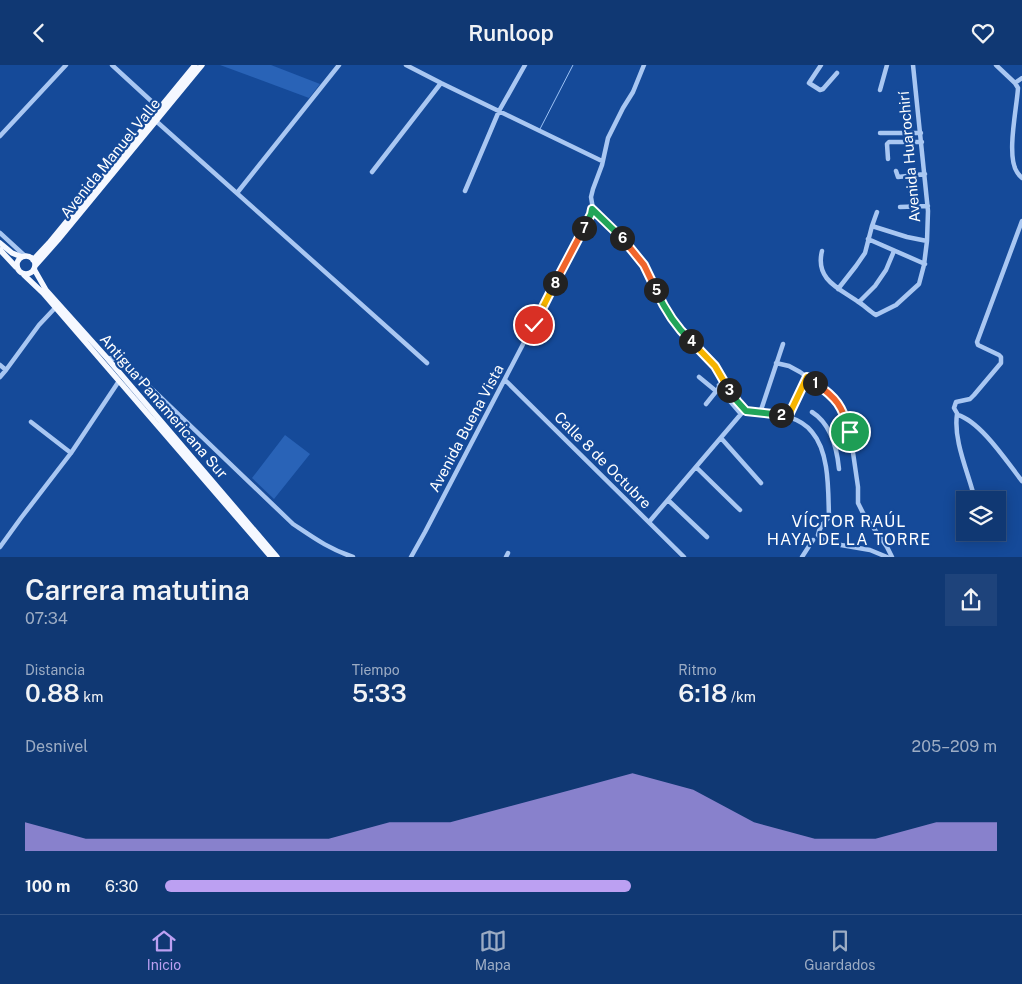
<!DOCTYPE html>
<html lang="es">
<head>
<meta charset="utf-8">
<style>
	:root { --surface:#103873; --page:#1e437b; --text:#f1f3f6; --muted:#9cacc4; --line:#305285; --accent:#bca0f2 }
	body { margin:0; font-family:"Public Sans",sans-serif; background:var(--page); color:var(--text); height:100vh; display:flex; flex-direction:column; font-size:19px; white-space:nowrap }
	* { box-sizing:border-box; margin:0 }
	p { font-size:16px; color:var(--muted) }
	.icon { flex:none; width:28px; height:28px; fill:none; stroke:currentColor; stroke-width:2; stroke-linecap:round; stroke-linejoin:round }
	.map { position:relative; height:492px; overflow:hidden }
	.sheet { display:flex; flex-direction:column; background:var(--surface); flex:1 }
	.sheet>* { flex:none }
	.buttons { position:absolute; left:956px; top:426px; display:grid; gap:10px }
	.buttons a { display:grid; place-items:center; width:50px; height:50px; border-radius:0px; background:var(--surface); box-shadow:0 2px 12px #0003,0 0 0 1px var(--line); font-size:25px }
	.pin { position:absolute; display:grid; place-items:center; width:42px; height:42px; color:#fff; margin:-21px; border:2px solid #fff; border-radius:50%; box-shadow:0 1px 5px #0007 }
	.km { position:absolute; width:25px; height:25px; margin:-12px; border-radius:50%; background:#222; color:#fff; font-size:14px; line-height:25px; text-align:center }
	.round { display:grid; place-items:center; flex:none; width:52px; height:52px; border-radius:0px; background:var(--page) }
	.head { display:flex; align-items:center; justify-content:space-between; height:85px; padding:0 25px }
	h1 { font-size:28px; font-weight:600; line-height:38px }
	.metrics { display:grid; grid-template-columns:repeat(3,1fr); gap:8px; height:85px; padding:5px 25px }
	.metrics div { display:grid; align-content:center }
	.metrics b { font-size:25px; font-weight:600 }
	.metrics small { font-size:14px; font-weight:400 }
	.metrics p { font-size:14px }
	.chart { height:140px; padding:10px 25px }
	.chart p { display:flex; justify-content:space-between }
	.chart svg { width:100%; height:90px; margin-top:5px; fill:var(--accent); opacity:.7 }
	ul { padding:0 25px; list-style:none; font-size:16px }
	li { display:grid; grid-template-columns:80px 60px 1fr; align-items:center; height:38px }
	li i { height:12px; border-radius:6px; background:var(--accent) }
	header { display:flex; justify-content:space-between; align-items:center; height:65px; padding:0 25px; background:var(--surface); font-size:22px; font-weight:600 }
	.tab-bar { display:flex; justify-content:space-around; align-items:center; height:70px; border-top:1px solid var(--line); background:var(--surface); font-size:14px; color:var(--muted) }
	.tab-bar a { display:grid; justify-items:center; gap:2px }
	.tab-bar .current { color:var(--accent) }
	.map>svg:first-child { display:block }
	.green { fill:#2963b7 }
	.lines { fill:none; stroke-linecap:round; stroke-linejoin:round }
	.stream { stroke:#9cc2f5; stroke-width:1 }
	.minor { stroke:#a9c7f2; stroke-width:4.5 }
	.major { stroke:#f5f8ff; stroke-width:5.5 }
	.split-1-casing { stroke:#fff; stroke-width:10 }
	.split-2-casing { stroke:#fff; stroke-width:10 }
	.split-3-casing { stroke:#fff; stroke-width:10 }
	.split-4-casing { stroke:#fff; stroke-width:10 }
	.split-5-casing { stroke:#fff; stroke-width:10 }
	.split-6-casing { stroke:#fff; stroke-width:10 }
	.split-7-casing { stroke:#fff; stroke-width:10 }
	.split-8-casing { stroke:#fff; stroke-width:10 }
	.split-9-casing { stroke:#fff; stroke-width:10 }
	.split-1 { stroke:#f0652b; stroke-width:6 }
	.split-2 { stroke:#f5b400; stroke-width:6 }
	.split-3 { stroke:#22a559; stroke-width:6 }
	.split-4 { stroke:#f5b400; stroke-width:6 }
	.split-5 { stroke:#22a559; stroke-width:6 }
	.split-6 { stroke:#f0652b; stroke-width:6 }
	.split-7 { stroke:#22a559; stroke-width:6 }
	.split-8 { stroke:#f0652b; stroke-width:6 }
	.split-9 { stroke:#f5b400; stroke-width:6 }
	.labels { text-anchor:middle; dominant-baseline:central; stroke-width:4.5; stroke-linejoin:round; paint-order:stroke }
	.street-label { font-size:15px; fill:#fff; stroke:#154a99 }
	.neighbourhood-label { font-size:16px; letter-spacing:1px; fill:#fff; stroke:#154a99 }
</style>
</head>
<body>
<header><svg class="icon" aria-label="back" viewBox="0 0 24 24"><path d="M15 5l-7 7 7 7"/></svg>Runloop<svg class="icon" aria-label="heart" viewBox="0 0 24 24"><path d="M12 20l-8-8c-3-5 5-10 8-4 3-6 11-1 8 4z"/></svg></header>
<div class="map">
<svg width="1022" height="492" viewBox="0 0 1022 492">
	<rect width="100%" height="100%" fill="#154a99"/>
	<path class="green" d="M220,0H271L320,19L309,33Z
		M285,370L310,389L274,434L252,413Z"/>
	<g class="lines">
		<path class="stream" d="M540,64L573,0"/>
		<path class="minor" d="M112,0L161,45
			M406,0L441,18L602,96
			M821,0L809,18L820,25L823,24L837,8
			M996,0L1015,18L1018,23C1017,42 1006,91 1017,107C1018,109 1020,111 1022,113
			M1015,18L1022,13
			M880,25L887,0
			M156,56L427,298
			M880,68H921
			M0,71L66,0
			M888,94L887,79L889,77H922
			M896,106L898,112L925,109
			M372,107L441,18
			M465,126L499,46L525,0
			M237,128L339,0
			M900,142L928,141
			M593,144C611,161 631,179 644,200C653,216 658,233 667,248C680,269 701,283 715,302C725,315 731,332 743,343C748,347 755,347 761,348C780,350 799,351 812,367C830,388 828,427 829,452C824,458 819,462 818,470L821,474L841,480L870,485L887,492
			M1022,156L977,277L978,280L999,290L1001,292V298L974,330L970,334L956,337L954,343L958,350C981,357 1007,397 1022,416
			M872,161L907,172L927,176
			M0,168L25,191
			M868,174L925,199
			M822,186C815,214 838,223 857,236C864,240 869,246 876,250L896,240L919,219L924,200L927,176L928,146L913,0
			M838,224L856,201L865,188L872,161L877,147
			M859,237L875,221L886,205L894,186
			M107,293L118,294L125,298L293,459C314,473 329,484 353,492
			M776,298L789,301L800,307L824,324L836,334L845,352L850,367L858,422V438L863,448L887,482L892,492
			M0,300L6,305L39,260L55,243
			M0,312L6,305
			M699,312L716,326
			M505,315L684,492
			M706,339L718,324L723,313
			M812,347C831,359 837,383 839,404
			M760,348L783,279
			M957,349C953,376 969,409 975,435
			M789,352L807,312
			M31,357L71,388
			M721,373L761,418
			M696,402L740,445
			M668,435L707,472
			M649,457L741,349L729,335L719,320
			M0,482L21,453L71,388L119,316
			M411,492L425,467L591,149L593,144L591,132L593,124L602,100L608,73L623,43L633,27L644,0
			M506,492L508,488
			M802,492L813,475"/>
		<path class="major" d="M0,178L12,188L22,192
			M0,185L16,202
			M17 200a9 9 0 1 1 18 0a9 9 0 1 1-18 0Z
			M33,195L49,178L195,0
			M35,201L58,175L202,0
			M34,204L46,225L107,293L277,492
			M24,210L43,228L271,492"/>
	</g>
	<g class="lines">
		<g class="split-1-casing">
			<path id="split-1" d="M815,318C837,333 842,341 850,367"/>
		</g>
		<g class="split-2-casing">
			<path id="split-2" d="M781,350L788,352L807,312L815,318"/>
		</g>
		<g class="split-3-casing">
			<path id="split-3" d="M729,325L737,336L746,346L781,350"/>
		</g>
		<g class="split-4-casing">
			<path id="split-4" d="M691,276L715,301L729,325"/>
		</g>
		<g class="split-5-casing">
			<path id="split-5" d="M656,225C665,245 675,261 691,276"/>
		</g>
		<g class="split-6-casing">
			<path id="split-6" d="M622,173L644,200L656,225"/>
		</g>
		<g class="split-7-casing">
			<path id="split-7" d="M584,163L591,149L592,144L622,173"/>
		</g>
		<g class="split-8-casing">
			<path id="split-8" d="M555,218L584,163"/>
		</g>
		<g class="split-9-casing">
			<path id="split-9" d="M534,260L555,218"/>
		</g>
		<use href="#split-1" class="split-1"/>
		<use href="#split-2" class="split-2"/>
		<use href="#split-3" class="split-3"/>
		<use href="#split-4" class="split-4"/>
		<use href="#split-5" class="split-5"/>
		<use href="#split-6" class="split-6"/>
		<use href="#split-7" class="split-7"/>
		<use href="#split-8" class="split-8"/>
		<use href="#split-9" class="split-9"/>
	</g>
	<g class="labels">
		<g class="street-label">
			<text transform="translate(909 92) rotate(-95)">Avenida Huarochirí</text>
			<text transform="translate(110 93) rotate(-51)">Avenida Manuel Valle</text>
			<text transform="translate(164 341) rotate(49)">Antigua Panamericana Sur</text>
			<text transform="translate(466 363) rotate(-62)">Avenida Buena Vista</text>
			<text transform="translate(603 395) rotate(45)">Calle 8 de Octubre</text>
		</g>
		<g class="neighbourhood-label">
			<text x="849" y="456">VÍCTOR RAÚL<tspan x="849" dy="18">HAYA DE LA TORRE</tspan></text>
		</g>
	</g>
</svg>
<div class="buttons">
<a><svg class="icon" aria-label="layers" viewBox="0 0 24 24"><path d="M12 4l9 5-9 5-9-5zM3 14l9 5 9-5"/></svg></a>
</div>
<div class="pin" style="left:850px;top:367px;background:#1e9e55"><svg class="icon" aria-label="arrive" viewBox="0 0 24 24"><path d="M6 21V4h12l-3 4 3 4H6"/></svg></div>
<div class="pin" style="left:534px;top:260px;background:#d93025"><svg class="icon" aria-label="check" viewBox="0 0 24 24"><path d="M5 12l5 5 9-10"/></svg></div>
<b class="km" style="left:815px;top:318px">1</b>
<b class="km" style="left:781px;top:350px">2</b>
<b class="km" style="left:729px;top:325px">3</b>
<b class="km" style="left:691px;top:276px">4</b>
<b class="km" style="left:656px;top:225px">5</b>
<b class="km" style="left:622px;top:173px">6</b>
<b class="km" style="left:584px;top:163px">7</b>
<b class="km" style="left:555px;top:218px">8</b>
</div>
<section class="sheet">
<div class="head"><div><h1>Carrera matutina</h1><p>07:34</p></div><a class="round"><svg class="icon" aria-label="share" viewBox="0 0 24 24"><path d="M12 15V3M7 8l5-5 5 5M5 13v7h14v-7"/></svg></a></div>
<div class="metrics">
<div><p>Distancia</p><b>0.88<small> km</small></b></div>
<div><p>Tiempo</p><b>5:33</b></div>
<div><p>Ritmo</p><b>6:18<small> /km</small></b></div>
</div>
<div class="chart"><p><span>Desnivel</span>205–209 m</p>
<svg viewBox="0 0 160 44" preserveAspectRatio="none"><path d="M0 44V30L10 38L20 38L30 38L40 38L50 38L60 30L70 30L80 22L90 14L100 6L110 14L120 30L130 38L140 38L150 30L160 30V44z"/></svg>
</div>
<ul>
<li><b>100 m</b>6:30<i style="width:56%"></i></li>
</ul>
</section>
<nav class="tab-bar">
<a class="current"><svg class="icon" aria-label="home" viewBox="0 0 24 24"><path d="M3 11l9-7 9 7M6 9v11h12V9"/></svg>Inicio</a>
<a><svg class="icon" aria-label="map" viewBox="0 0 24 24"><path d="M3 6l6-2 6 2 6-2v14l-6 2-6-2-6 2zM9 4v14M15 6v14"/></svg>Mapa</a>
<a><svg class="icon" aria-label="saved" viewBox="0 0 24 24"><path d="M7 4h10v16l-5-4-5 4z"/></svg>Guardados</a>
</nav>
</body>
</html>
